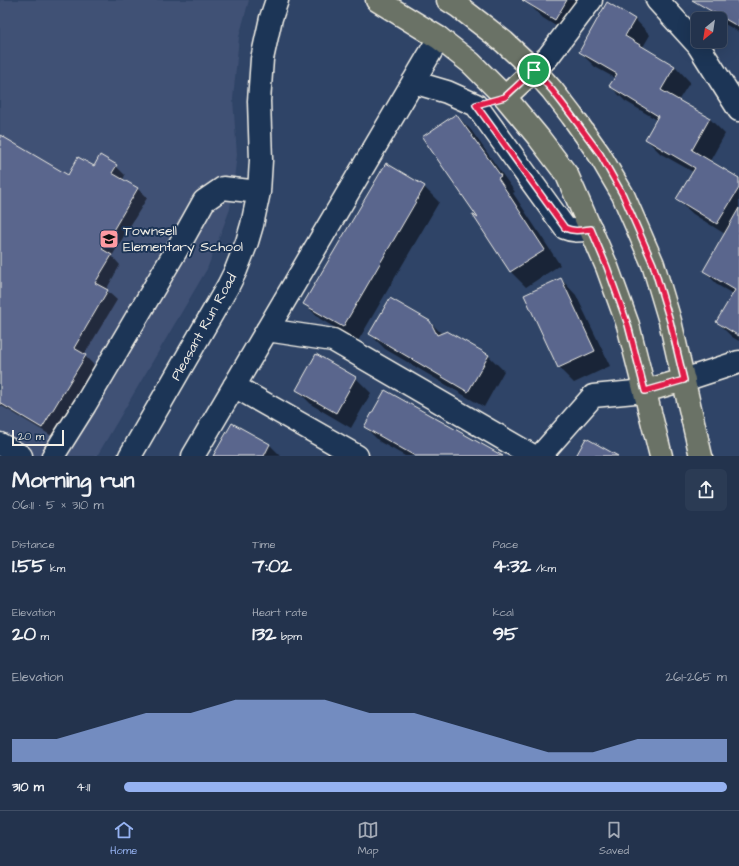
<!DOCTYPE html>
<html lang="en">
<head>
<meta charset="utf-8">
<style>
	:root { --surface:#23334d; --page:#2b3b54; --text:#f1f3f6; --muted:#a3aab6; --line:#404e65; --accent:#95b2f1 }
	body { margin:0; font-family:"Architects Daughter",sans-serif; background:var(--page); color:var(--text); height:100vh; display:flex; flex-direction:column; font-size:15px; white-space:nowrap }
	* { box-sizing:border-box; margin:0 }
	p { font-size:13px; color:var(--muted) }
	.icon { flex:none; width:22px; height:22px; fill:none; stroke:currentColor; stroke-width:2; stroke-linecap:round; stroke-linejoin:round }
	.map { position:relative; height:456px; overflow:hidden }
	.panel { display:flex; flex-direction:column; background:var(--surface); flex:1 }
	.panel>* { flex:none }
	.needle { width:26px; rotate:210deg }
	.fabs { position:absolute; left:691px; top:12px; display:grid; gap:8px }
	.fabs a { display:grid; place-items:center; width:36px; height:36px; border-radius:6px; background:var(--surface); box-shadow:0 4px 16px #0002,0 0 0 1px var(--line); font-size:20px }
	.scale { position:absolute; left:12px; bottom:10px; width:52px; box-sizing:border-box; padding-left:4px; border:2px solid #f4f1e8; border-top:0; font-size:11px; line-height:14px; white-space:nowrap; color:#f4f1e8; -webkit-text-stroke:3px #1d3557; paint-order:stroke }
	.pin { position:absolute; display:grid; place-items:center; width:34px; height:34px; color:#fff; margin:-17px; border:2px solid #fff; border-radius:50%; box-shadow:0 1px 4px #0007 }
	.round { display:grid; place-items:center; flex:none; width:42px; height:42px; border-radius:6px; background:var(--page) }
	.head { display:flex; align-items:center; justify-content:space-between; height:68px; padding:0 12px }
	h1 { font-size:22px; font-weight:700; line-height:30px }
	.figures { display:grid; grid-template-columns:repeat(3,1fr); gap:6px; height:68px; padding:4px 12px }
	.figures div { display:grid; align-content:center }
	.figures b { font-size:20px; font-weight:700 }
	.figures small { font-size:11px; font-weight:400 }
	.figures p { font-size:11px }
	.chart { height:112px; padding:8px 12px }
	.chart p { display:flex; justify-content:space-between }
	.chart svg { width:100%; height:72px; margin-top:4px; fill:var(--accent); opacity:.7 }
	ul { padding:0 12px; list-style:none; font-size:13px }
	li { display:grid; grid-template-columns:64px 48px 1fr; align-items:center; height:30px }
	li i { height:10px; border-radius:5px; background:var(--accent) }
	.tabs { display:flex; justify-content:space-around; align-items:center; height:56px; border-top:1px solid var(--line); background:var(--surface); font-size:11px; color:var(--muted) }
	.tabs a { display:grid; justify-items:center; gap:2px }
	.tabs .selected { color:var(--accent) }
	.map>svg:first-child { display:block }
	.built { fill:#405174 }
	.shadow { fill:#0007 }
	.building { fill:#5a668d; stroke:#f4f1e8 }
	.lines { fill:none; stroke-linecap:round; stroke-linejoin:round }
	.minor-casing { stroke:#f4f1e8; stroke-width:25 }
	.major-casing { stroke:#f4f1e8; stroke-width:25 }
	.minor { stroke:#1d3557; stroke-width:22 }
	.major { stroke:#6a7266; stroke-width:22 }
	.route-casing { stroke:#fff; stroke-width:8 }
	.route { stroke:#e11d48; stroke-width:5 }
	.labels { text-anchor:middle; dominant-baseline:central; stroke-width:4; stroke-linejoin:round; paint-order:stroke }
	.poi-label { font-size:14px; fill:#f4f1e8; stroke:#1d3557; text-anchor:start }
	.street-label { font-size:14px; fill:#f4f1e8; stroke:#1d3557 }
</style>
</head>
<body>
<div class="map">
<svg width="739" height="456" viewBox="0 0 739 456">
	<rect width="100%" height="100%" fill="#2f4467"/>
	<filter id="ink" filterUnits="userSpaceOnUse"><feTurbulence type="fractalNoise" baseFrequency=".025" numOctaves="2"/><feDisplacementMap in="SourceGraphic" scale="8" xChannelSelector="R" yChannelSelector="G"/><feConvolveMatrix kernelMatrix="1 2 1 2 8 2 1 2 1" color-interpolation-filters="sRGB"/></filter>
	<g filter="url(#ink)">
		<path class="built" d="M0,0H249L239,37L233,99L237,155L230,209L207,269L97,456H0Z"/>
		<path class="shadow" d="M530,0H592L570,35L543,18L528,3Z
			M710,0H739V32L721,22L720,19H718L706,7Z
			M635,19L650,35L643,47L675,66L690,82L678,101L710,119L725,134L710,161L739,179V341L732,337L717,322L733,294L719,286L704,271L725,234L693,214L677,199L693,172L661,154L646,139L657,120L625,101L610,86L615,78L595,67L580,52Z
			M456,115L471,130L515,192L513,193L560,265L526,287L511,272L475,217L482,221Z
			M0,136L68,177L94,168L116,166L125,175L123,180L138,189L147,198L112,256L120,265L106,290L117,300L84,355L94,365L52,436L0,405Z
			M424,187L439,202L358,341L320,319L305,304Z
			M561,279L576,295L610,366L574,383L559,368L525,296Z
			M429,321L442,334L447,332L489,356L504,371L484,407L385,349L370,334Z
			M317,356L356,378L371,393L351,428L312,405L297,390Z
			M232,424L270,445L281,456H214Z
			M365,427L498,456H405L380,442Z"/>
		<path class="building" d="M522,0H567L555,20Z
			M692,0H739V27Z
			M607,2L635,19L625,36L675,66L661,90L710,118L692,150L739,178V188L717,224L676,199L695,168L645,139L658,116L609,86L617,74L579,52Z
			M456,114L501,176L498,178L545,250L510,272L472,214L478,218L422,137Z
			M0,135L68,175L78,157L94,166L100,155L117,165L112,173L138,188L102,249L112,255L95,283L108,290L74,348L86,355L42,428L0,403Z
			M386,163L425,186L343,327L303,304Z
			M739,208V336L716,322L735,290L703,271Z
			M561,278L595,351L558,368L524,295Z
			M390,298L430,321L437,335L447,331L489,355L468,392L369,334Z
			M316,354L356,377L336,413L296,390Z
			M385,390L503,456H415L364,427Z
			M232,423L270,444L264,456H213Z
			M586,438L618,456H576Z"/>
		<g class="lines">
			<g class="minor-casing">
				<path id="minor" d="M657,0L698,45L739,110
					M534,70L548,57L591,0
					M413,82L447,92L476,105L565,228C574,232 582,230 591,229
					M267,330L333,340L533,456
					M684,380L739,362
					M234,386L357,456
					M0,444L21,456
					M53,456L85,405L180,244L204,201L223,188L259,192
					M130,456L228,286L236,270L247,242L252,225L259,192L261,160L259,101L262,59L271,18L277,0
					M193,456L439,38
					M540,456L593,396L645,391"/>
			</g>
			<g class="major-casing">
				<path id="major" d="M377,0L439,38L471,63L505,97L539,138L567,175L607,267L628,325L661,456
					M448,0L459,7L485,27L504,42L534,70L552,90L572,116L599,154L623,195L653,264L670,321L700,452L701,456
					M505,97L534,70
					M645,391L684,380"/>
			</g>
			<use href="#minor" class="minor"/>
			<use href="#major" class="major"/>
		</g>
	</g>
	<g class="lines" filter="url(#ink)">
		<g class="route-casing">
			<path id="route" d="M534,70L552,90L572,116L600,154L623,195L653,264L670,321L684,380L645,391L628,325L607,267L591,229C582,230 574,232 565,228L476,105L505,97Z"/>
		</g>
		<use href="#route" class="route"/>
	</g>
	<defs>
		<g id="school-square" transform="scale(1)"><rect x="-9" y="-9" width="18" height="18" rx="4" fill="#ff9aa2" stroke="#1d3557"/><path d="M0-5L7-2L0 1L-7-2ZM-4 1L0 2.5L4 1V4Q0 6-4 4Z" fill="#111"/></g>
	</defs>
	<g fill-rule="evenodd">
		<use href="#school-square" x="109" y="239"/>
	</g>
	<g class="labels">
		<g class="poi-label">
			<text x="123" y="231">Townsell<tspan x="123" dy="16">Elementary School</tspan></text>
		</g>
		<g class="street-label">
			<text transform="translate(204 327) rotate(-61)">Pleasant Run Road</text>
		</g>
	</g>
</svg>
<div class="fabs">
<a><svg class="needle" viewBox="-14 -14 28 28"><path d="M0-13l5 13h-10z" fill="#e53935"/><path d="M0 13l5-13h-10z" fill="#a3aab6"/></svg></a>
</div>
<div class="scale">20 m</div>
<div class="pin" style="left:534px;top:70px;background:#1e9e55"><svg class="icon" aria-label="arrive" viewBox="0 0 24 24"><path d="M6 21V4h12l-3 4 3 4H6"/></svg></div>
</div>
<section class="panel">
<div class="head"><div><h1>Morning run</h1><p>06:11 · 5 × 310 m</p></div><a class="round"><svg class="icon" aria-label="share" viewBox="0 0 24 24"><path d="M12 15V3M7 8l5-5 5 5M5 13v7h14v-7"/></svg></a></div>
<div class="figures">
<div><p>Distance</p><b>1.55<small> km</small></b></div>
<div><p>Time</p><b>7:02</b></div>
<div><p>Pace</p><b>4:32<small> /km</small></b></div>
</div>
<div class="figures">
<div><p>Elevation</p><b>20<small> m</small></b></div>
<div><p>Heart rate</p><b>132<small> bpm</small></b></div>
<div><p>kcal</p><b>95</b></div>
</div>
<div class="chart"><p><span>Elevation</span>261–265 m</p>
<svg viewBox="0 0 160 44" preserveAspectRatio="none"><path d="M0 44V30L10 30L20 22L30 14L40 14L50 6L60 6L70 6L80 14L90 14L100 22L110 30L120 38L130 38L140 30L150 30L160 30V44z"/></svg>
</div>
<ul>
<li><b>310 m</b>4:11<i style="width:100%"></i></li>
</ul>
</section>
<nav class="tabs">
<a class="selected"><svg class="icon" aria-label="home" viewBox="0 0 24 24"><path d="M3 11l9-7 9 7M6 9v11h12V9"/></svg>Home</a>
<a><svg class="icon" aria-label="map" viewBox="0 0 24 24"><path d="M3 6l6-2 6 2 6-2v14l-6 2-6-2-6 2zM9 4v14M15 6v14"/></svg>Map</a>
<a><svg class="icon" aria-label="saved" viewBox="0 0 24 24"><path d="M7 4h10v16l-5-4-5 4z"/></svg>Saved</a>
</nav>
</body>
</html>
